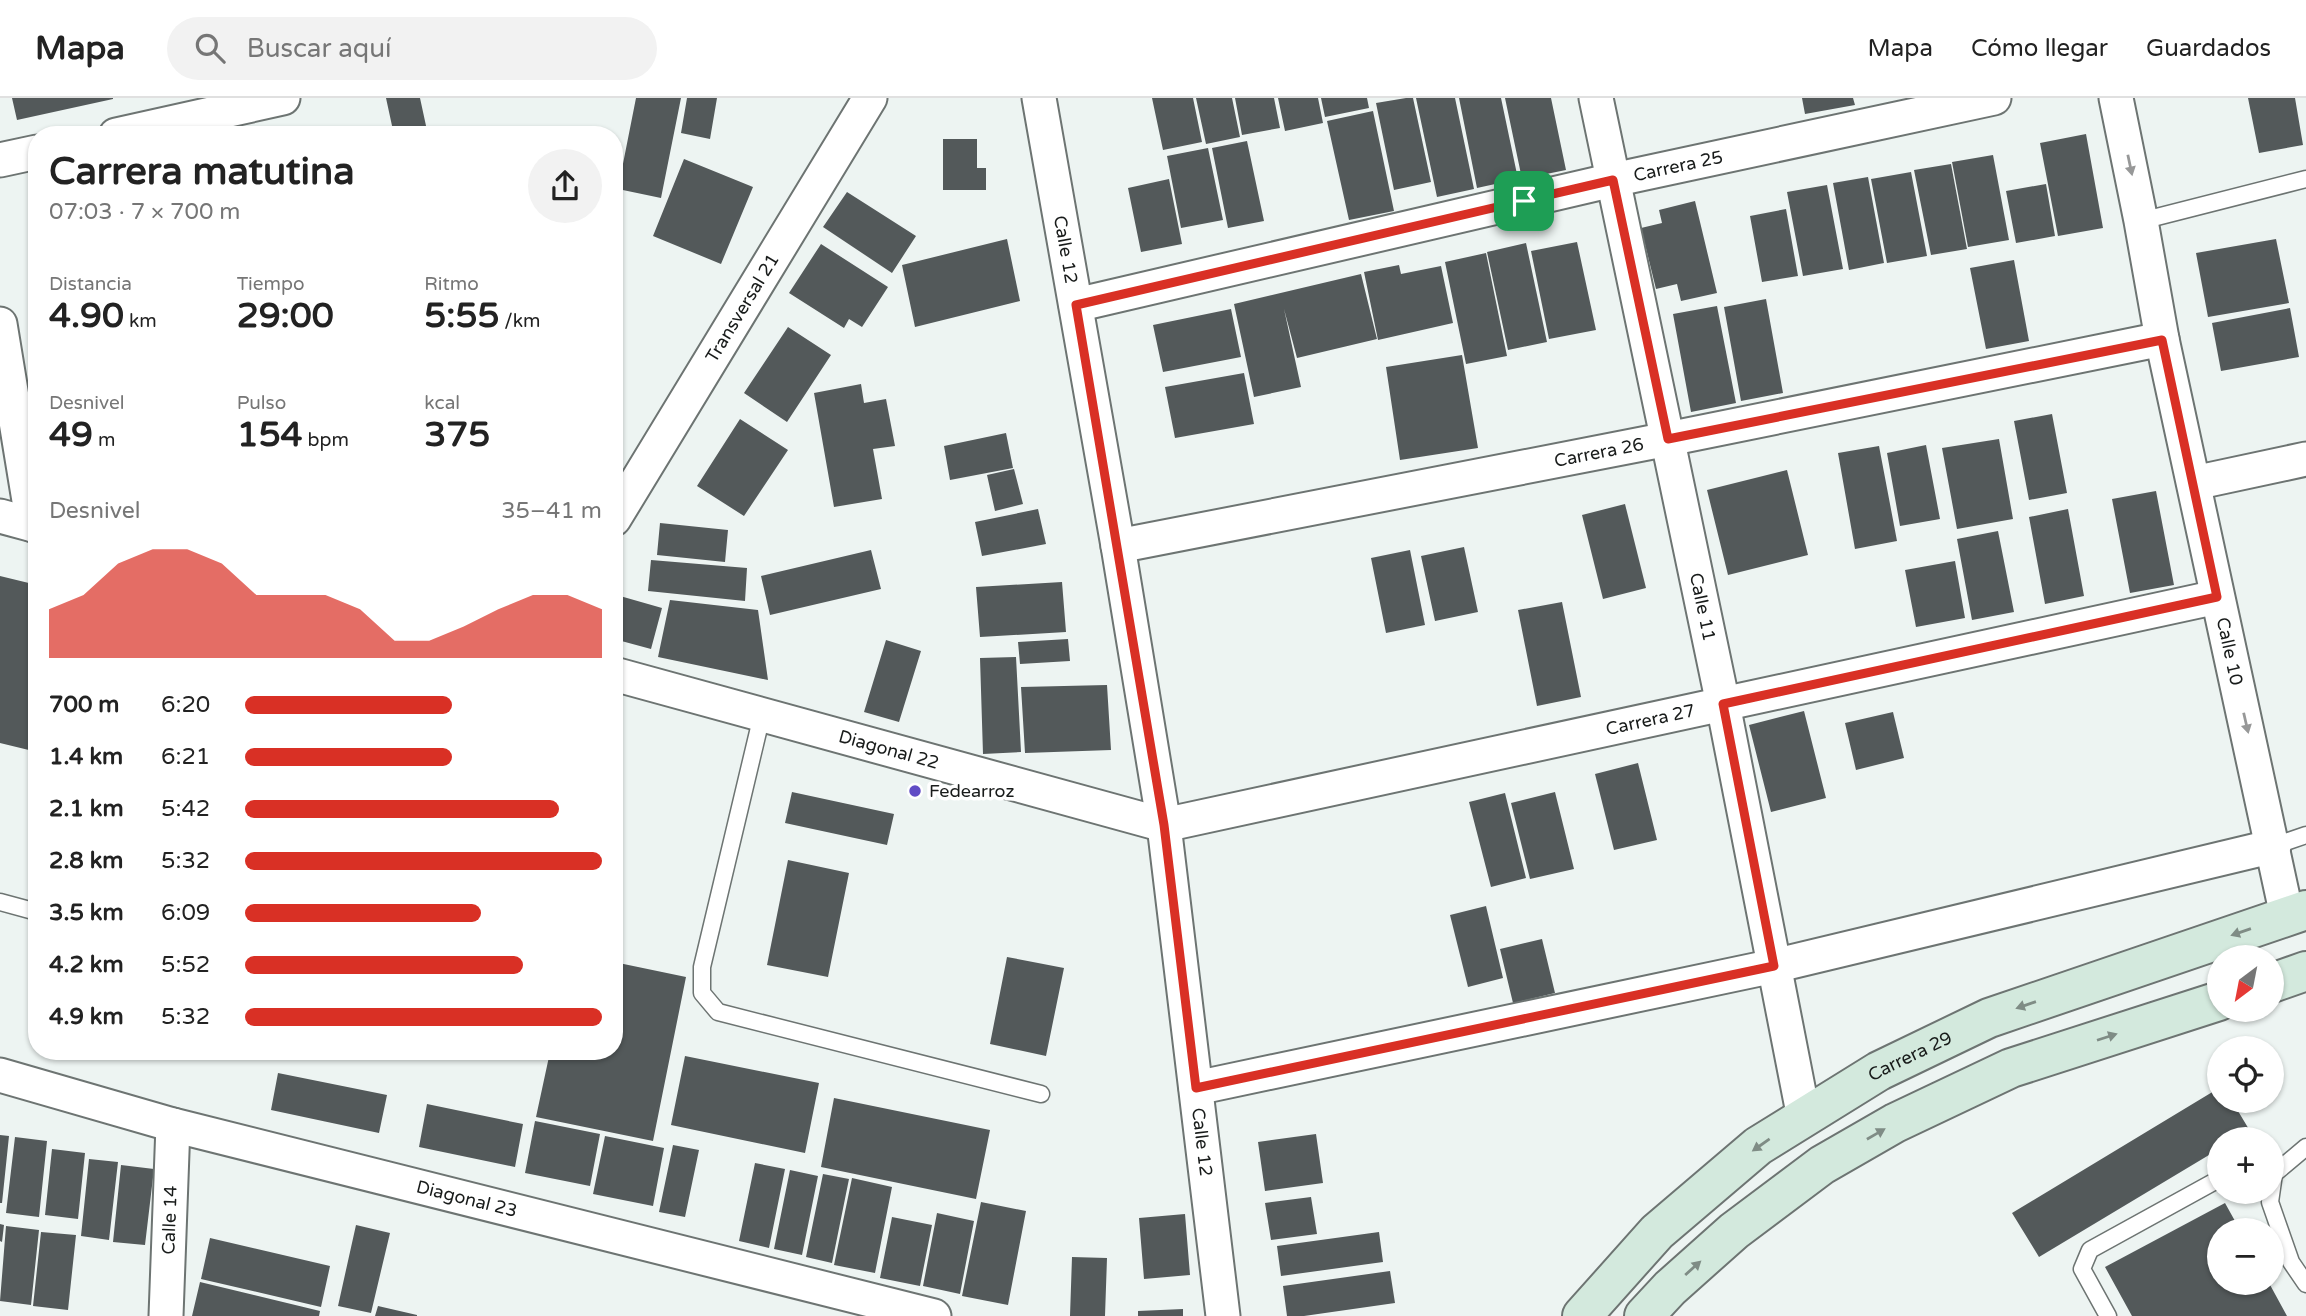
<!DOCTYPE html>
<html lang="es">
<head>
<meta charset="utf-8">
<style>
	:root { --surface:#fff; --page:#f2f2f2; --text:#222; --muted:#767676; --line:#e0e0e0; --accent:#d93025 }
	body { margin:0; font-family:"Varela Round",sans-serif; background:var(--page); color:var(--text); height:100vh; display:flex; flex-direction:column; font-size:26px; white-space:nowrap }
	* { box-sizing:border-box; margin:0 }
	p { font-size:23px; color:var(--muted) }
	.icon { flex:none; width:38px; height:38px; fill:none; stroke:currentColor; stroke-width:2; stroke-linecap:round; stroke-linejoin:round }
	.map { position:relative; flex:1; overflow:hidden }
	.sheet { position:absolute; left:28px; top:28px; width:595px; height:934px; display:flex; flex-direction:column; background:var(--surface); border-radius:28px; box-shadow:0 2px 5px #0004 }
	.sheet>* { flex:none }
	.needle { width:46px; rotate:212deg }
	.controls { position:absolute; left:2207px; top:847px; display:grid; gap:14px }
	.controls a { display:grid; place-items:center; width:77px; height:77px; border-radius:50%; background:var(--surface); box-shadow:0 2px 5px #0004; font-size:35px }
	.pin { position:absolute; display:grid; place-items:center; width:60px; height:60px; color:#fff; margin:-30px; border-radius:14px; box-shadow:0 4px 10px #0006 }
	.round { display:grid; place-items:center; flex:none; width:74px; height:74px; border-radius:37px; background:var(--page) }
	.headline { display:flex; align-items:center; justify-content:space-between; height:119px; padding:0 21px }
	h1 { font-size:38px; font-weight:800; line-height:52px }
	.stats { display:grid; grid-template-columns:repeat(3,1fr); gap:10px; height:119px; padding:7px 21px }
	.stats div { display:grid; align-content:center }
	.stats b { font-size:35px; font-weight:800 }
	.stats small { font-size:19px; font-weight:400 }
	.stats p { font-size:19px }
	.chart { height:196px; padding:14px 21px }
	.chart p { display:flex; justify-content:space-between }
	.chart svg { width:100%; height:126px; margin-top:7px; fill:var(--accent); opacity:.7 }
	ul { padding:0 21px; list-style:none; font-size:23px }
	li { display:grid; grid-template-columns:112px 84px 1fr; align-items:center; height:52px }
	li i { height:18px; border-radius:9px; background:var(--accent) }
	header { display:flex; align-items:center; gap:42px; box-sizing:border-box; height:98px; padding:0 35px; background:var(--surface); border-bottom:2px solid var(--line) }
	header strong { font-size:33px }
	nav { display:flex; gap:38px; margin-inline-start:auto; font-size:24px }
	.search { width:490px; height:63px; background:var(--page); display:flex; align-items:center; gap:18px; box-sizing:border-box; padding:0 24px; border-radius:38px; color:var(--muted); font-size:26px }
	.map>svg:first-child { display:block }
	.building { fill:#53595a }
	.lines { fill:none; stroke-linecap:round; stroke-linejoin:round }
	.lane-casing { stroke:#6d7472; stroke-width:19 }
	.street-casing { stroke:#6d7472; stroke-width:37 }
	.secondary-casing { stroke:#6d7472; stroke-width:42 }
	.lane { stroke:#fff; stroke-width:16 }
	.street { stroke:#fff; stroke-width:33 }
	.secondary { stroke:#d3e9dd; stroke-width:38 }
	.oneway { fill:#979898 }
	.oneway2 { fill:#7f8c85 }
	.route-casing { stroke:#fff; stroke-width:14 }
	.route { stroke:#d93025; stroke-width:9 }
	.poi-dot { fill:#604cc5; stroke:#fff; stroke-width:2.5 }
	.labels { text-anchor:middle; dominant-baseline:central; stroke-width:7; stroke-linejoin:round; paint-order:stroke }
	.street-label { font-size:18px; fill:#181b1a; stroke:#fff }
	.poi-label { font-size:18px; fill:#181b1a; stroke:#fff; text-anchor:start }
</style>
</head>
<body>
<header>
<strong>Mapa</strong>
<div class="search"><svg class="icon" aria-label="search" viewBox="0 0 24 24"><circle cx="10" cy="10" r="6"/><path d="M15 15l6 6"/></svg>Buscar aquí</div>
<nav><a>Mapa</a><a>Cómo llegar</a><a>Guardados</a></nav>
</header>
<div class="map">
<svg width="2306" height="1218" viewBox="0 0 2306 1218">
	<rect width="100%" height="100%" fill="#edf4f2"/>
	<path class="building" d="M12,0H113V1L17,22Z
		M386,0H420L428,37H394Z
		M636,0H681L661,100L618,91Z
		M687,0H717L710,41L681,35Z
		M1152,0H1193L1202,44L1163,52Z
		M1196,0H1232L1240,39L1206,46Z
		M1235,0H1274L1280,30L1242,37Z
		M1278,0H1318L1323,25L1285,33Z
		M1321,0H1367L1369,10L1325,19Z
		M1406,0H1413L1431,84L1394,92L1376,5Z
		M1416,0H1455L1474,91L1437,99Z
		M1459,0H1501L1518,81L1477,90Z
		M1505,0H1551L1566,72L1522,81Z
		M1802,0H1853L1855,7L1805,16Z
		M2248,0H2295L2303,47L2259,55Z
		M1373,13L1394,113L1349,122L1327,23Z
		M496,29L514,37H493Z
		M2086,36L2103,130L2058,138L2040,45Z
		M943,41H977V70H986V92H943Z
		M1247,43L1264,123L1228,130L1212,50Z
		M1208,50L1223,122L1181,130L1167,58Z
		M1993,57L2009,142L1968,149L1952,64Z
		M684,61L753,89L721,166L653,138Z
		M1951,66L1967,151L1931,157L1914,72Z
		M1911,74L1927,158L1887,165L1871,81Z
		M1868,79L1884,165L1849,172L1833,85Z
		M1169,81L1182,146L1141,154L1128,90Z
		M2046,86L2055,138L2016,145L2006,93Z
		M1827,87L1843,171L1803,178L1787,94Z
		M847,94L916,138L892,175L823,129Z
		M1695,103L1717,195L1681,203L1677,186L1656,191L1641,130L1662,125L1659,112Z
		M1786,111L1798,178L1762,184L1750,118Z
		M1007,141L1020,203L915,229L902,167Z
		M2276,141L2289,205L2208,219L2196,155Z
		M1577,144L1596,232L1549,241L1531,153Z
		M1526,145L1547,244L1508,252L1487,154Z
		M821,146L888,189L862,229L849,221L844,230L789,195Z
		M1486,155L1507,258L1466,266L1445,164Z
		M2014,162L2029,243L1986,251L1970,170Z
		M1399,167L1401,176L1441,168L1453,225L1378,242L1364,174Z
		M1361,176L1377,241L1297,260L1284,211L1301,289L1254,299L1234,206Z
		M1766,201L1783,295L1741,303L1724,209Z
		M1717,208L1736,305L1691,314L1673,216Z
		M2290,210L2299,259L2221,273L2212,225Z
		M1231,211L1241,259L1163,274L1153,227Z
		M788,229L831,257L787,324L744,295Z
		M1462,257L1478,350L1400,362L1386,269Z
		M1244,275L1254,326L1175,340L1165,289Z
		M861,286L864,305L886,301L895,348L873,351L882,401L834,409L814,295Z
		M2052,316L2067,395L2029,402L2014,323Z
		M740,321L788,352L744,418L697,388Z
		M1006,335L1013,370L950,382L944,348Z
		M1999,341L2013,421L1957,431L1942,350Z
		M1926,347L1940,421L1900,428L1887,355Z
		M1879,348L1897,443L1855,451L1838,355Z
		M1014,371L1023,406L995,413L987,377Z
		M1787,372L1808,457L1728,477L1707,392Z
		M2156,393L2174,487L2130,495L2112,401Z
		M1625,406L1646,490L1603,501L1582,417Z
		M1038,411L1046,446L982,458L975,424Z
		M2068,411L2084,498L2045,506L2029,419Z
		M660,425L728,432L725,464L657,457Z
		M1998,433L2014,514L1972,522L1957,441Z
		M1464,449L1478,514L1435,523L1421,458Z
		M871,452L881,491L770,517L761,478Z
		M1410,452L1425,527L1386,535L1371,460Z
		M651,462L747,470L745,503L648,493Z
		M1955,463L1965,520L1916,529L1905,472Z
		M0,478L37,487V654L0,645Z
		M1062,484L1066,534L980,539L976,489Z
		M620,498L662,510L651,551L614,541V518Z
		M670,502L758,512L768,582L658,559Z
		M1562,504L1581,599L1537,608L1518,512Z
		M1068,541L1070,563L1020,566L1018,544Z
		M886,542L921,553L899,624L864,614Z
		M1016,559L1021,654L983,656L980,560Z
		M1107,587L1111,652L1025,655L1021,589Z
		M1804,613L1826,700L1771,714L1749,627Z
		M1893,614L1904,660L1856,672L1845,625Z
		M1638,665L1657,742L1614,752L1595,676Z
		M792,694L894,716L887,747L785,725Z
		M1555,694L1574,771L1530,781L1511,705Z
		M1505,695L1526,780L1491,789L1469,704Z
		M788,762L849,775L828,879L767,867Z
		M1486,808L1503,880L1468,889L1450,817Z
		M1542,841L1555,895L1513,905L1500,851Z
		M1007,859L1064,870L1046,958L990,946Z
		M614,864L686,879L653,1043L536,1019L550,954H614Z
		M685,958L819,985L805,1055L671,1027Z
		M278,975L387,997L379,1035L271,1012Z
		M2219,990V1003H2232L2250,1033L2236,1041H2219V1051L2039,1159L2012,1115Z
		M834,1000L990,1032L976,1101L821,1069Z
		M427,1006L523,1026L515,1069L419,1049Z
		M535,1023L600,1036L590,1088L525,1075Z
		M1316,1036L1323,1085L1265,1093L1258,1044Z
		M0,1037L9,1038L2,1105H0Z
		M605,1038L664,1050L653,1108L593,1096Z
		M15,1039L47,1043L39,1119L6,1115Z
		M673,1047L699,1052L685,1119L659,1114Z
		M52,1051L85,1055L78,1121L45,1117Z
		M89,1061L118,1064L109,1142L81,1138Z
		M755,1065L785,1071L769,1150L739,1143Z
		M121,1067L154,1071L145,1147L113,1144Z
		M790,1072L818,1078L802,1157L774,1151Z
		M823,1076L849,1081L832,1165L806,1159Z
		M852,1080L892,1089L875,1175L834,1167Z
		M1311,1099L1317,1136L1271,1142L1265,1105Z
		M981,1104L1026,1113L1008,1207L962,1198Z
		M2225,1105L2240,1132H2219V1185H2269L2287,1218H2132L2105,1169Z
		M937,1115L974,1123L960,1196L923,1188Z
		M1185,1116L1190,1177L1144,1181L1139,1120Z
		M892,1119L932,1127L920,1188L880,1180Z
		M0,1126L4,1127L2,1144L0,1143Z
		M356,1127L390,1135L371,1215L338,1208Z
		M6,1128L39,1132L31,1207L0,1203Z
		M41,1134L76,1137L68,1212L33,1208Z
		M1379,1134L1383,1164L1281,1178L1277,1148Z
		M210,1140L330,1168L321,1209L201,1181Z
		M1072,1159L1107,1160L1105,1218H1070Z
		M1390,1173L1395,1205L1304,1218H1287L1283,1188Z
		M200,1184L320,1213L319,1218H192Z
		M378,1208L417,1217V1218H375Z
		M1183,1211V1218H1138V1213Z"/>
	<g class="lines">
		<g class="lane-casing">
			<path id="lane" d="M2141,123L2306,81
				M762,617L702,869V895L718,914L1041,996
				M2274,748L2306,737
				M0,804L37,814
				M2306,1049L2274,1076L2270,1104L2291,1164L2306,1186
				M2108,1218L2082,1171L2090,1152L2219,1081"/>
		</g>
		<g class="street-casing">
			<g id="street">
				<path id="s1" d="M1039,0L1118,448L1164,727L1223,1218"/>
				<path id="s2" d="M1596,0L1723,606L1804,1020"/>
				<path id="s3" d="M2116,0L2141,123L2162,241L2287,818"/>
				<path d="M116,37L283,0"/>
				<path d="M0,62L37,54"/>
				<path id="s4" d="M1076,207L1613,82L1994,0"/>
				<path d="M0,226L33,427"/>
				<path d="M2194,385L2306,361"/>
				<path d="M0,418L37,428"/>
				<path id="s5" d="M614,421L870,0"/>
				<path id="s6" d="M1118,448L1668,341L2162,241"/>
				<path id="s7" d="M614,576L1164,727L2217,499"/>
				<path id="s8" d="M0,977L173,1027L934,1218"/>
				<path d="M1196,990L1774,868L2274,748"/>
				<path id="s9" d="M166,1218L173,1027"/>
			</g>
		</g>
		<g class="secondary-casing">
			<g id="secondary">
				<path d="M2272,885L2306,873"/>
				<path id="s10" d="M1582,1218L1657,1134L1758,1048L1879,973L1989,920L2306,812"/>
				<path d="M1644,1218L1670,1190L1734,1133L1822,1067L1895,1025L2011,970L2219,903"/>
			</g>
		</g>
		<use href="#lane" class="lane"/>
		<use href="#street" class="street"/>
		<use href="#secondary" class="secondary"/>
	</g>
	<defs><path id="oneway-solid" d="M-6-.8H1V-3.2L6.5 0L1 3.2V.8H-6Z" transform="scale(1.75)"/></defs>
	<g class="oneway">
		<use href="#oneway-solid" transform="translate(2130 67) rotate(78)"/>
		<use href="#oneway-solid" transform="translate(2246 625) rotate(77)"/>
	</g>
	<g class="oneway2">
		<use href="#oneway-solid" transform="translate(2241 834) rotate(161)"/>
		<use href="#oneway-solid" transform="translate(2026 907) rotate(161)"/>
		<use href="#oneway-solid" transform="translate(2107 939) rotate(-18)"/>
		<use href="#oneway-solid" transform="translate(1876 1036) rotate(-30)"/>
		<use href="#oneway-solid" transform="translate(1761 1047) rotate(145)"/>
		<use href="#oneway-solid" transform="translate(1693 1170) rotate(-42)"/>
	</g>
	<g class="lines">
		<g class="route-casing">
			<path id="route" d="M1613,82L1668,341L2162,242L2217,499L1723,606L1774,868L1196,990L1164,727L1076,207Z"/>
		</g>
		<use href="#route" class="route"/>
	</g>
	<circle class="poi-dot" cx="915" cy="693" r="7"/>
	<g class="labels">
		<g class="street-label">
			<text stroke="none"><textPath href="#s4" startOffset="618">Carrera 25</textPath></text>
			<text stroke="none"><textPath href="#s1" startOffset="154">Calle 12</textPath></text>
			<text stroke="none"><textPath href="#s5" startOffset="247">Transversal 21</textPath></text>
			<text stroke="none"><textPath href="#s6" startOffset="490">Carrera 26</textPath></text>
			<text stroke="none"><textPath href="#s2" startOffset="520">Calle 11</textPath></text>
			<text stroke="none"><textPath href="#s3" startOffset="565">Calle 10</textPath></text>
			<text stroke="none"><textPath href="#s7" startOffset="1068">Carrera 27</textPath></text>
			<text stroke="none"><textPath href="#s7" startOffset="285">Diagonal 22</textPath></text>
			<text stroke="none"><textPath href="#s10" startOffset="422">Carrera 29</textPath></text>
			<text stroke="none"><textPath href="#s1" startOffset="1057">Calle 12</textPath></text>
			<text stroke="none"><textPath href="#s8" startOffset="483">Diagonal 23</textPath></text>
			<text stroke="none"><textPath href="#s9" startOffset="96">Calle 14</textPath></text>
		</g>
		<g class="poi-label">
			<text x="929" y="693">Fedearroz</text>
		</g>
	</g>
</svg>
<div class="controls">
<a><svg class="needle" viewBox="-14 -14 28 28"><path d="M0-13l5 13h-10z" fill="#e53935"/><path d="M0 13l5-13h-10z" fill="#767676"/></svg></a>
<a><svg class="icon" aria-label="locate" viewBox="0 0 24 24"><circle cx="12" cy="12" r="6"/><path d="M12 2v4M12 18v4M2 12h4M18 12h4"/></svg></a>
<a>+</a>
<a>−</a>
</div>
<div class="pin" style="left:1524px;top:103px;background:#1e9e55"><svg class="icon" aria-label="arrive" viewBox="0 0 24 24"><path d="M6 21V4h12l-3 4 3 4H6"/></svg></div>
<section class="sheet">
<div class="headline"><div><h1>Carrera matutina</h1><p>07:03 · 7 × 700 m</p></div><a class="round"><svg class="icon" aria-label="share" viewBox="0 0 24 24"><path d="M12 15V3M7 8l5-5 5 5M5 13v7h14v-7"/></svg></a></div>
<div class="stats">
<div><p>Distancia</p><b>4.90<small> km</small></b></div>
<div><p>Tiempo</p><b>29:00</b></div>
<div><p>Ritmo</p><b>5:55<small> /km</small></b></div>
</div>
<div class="stats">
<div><p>Desnivel</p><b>49<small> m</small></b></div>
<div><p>Pulso</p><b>154<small> bpm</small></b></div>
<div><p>kcal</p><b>375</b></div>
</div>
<div class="chart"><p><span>Desnivel</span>35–41 m</p>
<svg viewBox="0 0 160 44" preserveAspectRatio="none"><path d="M0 44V27L10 22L20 11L30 6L40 6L50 11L60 22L70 22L80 22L90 27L100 38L110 38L120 33L130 27L140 22L150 22L160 27V44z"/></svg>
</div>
<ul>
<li><b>700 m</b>6:20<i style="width:58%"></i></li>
<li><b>1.4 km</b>6:21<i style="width:58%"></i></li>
<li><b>2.1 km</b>5:42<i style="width:88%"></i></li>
<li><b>2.8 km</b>5:32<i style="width:100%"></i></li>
<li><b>3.5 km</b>6:09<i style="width:66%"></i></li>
<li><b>4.2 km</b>5:52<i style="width:78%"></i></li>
<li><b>4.9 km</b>5:32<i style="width:100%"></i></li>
</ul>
</section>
</div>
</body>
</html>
